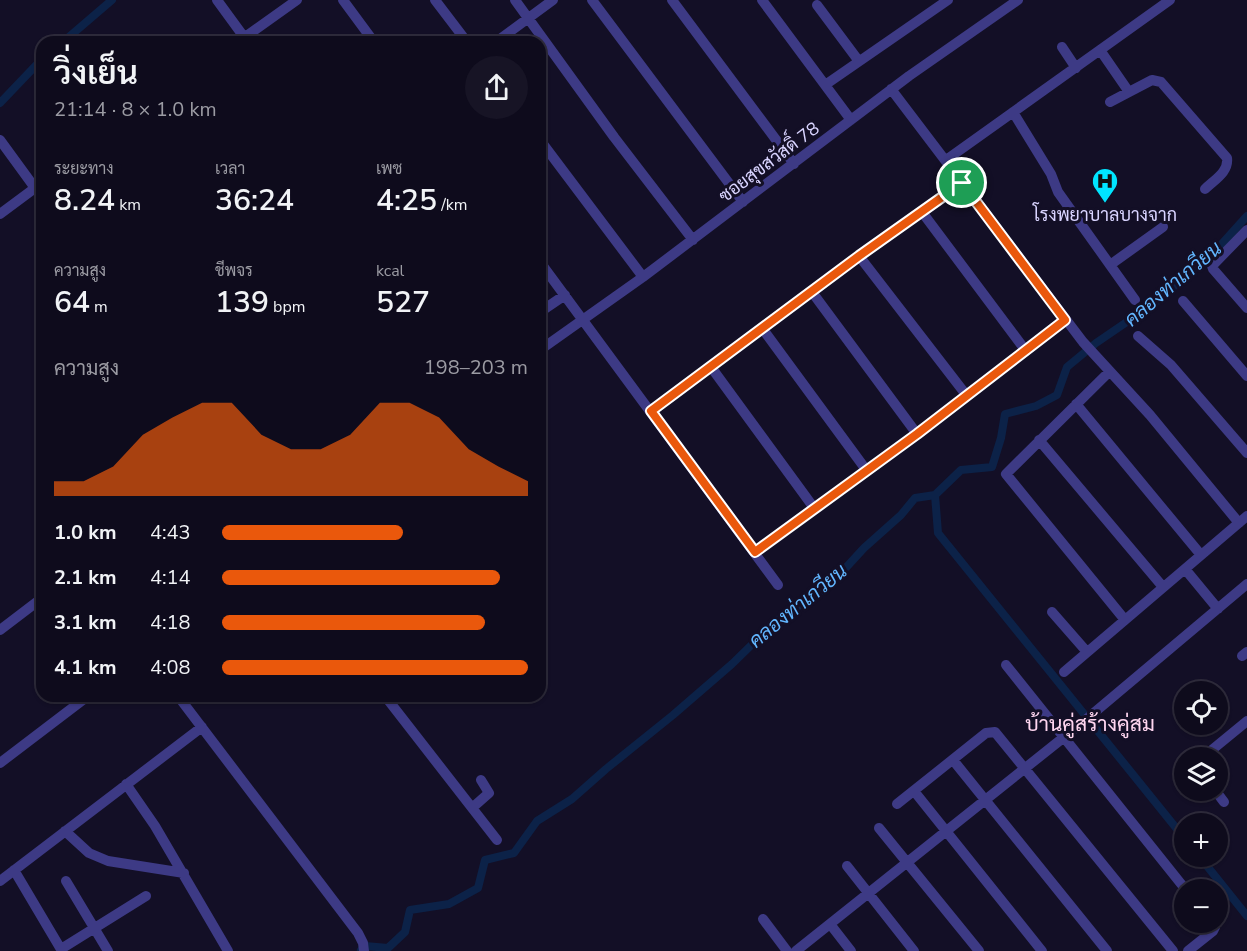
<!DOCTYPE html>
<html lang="th">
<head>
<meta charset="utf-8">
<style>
	:root { --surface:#0e0b1c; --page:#171425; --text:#f1f3f6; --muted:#9b9ba3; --line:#2e2b3b; --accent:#ea580c }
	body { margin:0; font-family:"Nunito Sans",Sarabun,sans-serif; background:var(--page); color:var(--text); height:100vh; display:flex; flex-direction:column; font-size:22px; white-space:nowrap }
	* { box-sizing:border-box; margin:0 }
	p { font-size:20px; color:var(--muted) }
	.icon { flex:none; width:33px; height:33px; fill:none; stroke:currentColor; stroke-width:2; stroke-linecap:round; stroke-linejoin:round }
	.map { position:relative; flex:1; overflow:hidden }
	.panel { position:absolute; left:36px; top:36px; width:510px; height:666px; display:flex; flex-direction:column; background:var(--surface); border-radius:18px; box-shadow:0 2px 4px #0004,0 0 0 2px var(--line) }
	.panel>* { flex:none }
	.fabs { position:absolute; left:1174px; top:681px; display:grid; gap:12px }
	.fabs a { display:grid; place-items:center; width:54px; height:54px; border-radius:50%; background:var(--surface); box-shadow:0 2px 4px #0004,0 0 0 2px var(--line); font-size:30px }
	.pin { position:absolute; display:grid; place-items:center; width:51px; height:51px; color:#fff; margin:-26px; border:3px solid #fff; border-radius:50%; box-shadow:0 2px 6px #0007 }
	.round { display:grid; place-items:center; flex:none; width:63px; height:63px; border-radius:32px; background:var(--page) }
	.headline { display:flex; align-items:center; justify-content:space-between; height:102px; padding:0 18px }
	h1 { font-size:33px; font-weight:600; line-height:45px }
	.stats { display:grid; grid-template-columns:repeat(3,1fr); gap:9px; height:102px; padding:6px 18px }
	.stats div { display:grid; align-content:center }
	.stats b { font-size:30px; font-weight:600 }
	.stats small { font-size:16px; font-weight:400 }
	.stats p { font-size:16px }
	.chart { height:168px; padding:12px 18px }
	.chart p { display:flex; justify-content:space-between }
	.chart svg { width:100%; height:108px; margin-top:6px; fill:var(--accent); opacity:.7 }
	ul { padding:0 18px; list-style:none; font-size:20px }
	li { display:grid; grid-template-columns:96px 72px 1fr; align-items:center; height:45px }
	li i { height:15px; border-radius:8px; background:var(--accent) }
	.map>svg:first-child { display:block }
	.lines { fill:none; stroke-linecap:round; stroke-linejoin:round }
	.canal { stroke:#0c2248; stroke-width:8 }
	.minor { stroke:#3d3a85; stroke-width:10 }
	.route-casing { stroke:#fff; stroke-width:12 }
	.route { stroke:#ea580c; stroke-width:8 }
	.labels { text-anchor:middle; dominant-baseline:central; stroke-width:6; stroke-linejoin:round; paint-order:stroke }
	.street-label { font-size:18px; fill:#d9d4ff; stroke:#130f26 }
	.poi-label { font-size:18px; fill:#d9d4ff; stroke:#130f26 }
	.water-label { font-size:20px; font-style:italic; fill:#62b6ff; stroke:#130f26 }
	.quarter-label { font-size:21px; fill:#ffd6f0; stroke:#130f26 }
</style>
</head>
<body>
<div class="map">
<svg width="1247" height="951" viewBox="0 0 1247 951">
	<rect width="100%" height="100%" fill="#130f26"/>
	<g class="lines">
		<path class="canal" d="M63,42L112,0
			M0,103L42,59
			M935,495L938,533L1185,839
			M1199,856L1247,916
			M361,950L365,946L388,948L405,932L410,910L449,904L478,888L485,860L514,853L537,821L572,799L606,769L673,715L732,664L776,621L830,585L864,548L901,515L915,498L935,495L961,470L992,467L1001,438L1005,414L1036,406L1057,395L1067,367L1096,343L1156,302L1220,246L1247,216"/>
		<path class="minor" d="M217,0L244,37
			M343,0L374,42
			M435,0L467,42
			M515,0L614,137L693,240
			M592,0L743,202
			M672,0L794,164
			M762,0L851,120
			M817,5L858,60
			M238,42L297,0
			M496,42L553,0
			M1062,47L1076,68
			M1100,50L1129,92L1152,80L1161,82L1227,158C1229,172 1214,180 1205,189
			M825,85L948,0
			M891,89L1083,342L1150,415L1239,523
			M1110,102L1129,92
			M1013,112L1051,174L1058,192L1135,300
			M0,140L35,188L0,214
			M540,140L643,277
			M946,160L1170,0
			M922,212L1026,351
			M1247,230L1212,266L1213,269L1247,308
			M859,256L967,396
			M540,262L778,585
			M1110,265L1163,227
			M812,292L917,434
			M1183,301L1247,376
			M540,312L565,295
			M762,328L867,471
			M1138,336L1171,365L1247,453
			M540,350L643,277L909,76L1018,0
			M711,367L814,508
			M1109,372L1006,474L1125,620
			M1076,404L1201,555
			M651,411L859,256L962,183
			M1039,440L1163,587
			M755,552L917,434L1065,320
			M1185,569L1218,609
			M1052,612L1087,652
			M0,630L42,598
			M1242,656L1247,652
			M1006,665L1186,890
			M1064,672L1247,516
			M178,696L358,933L363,943L364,951
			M385,696L497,840
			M1202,758L1247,721
			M953,760L1107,951
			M0,763L88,696
			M126,784L155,826L228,951
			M1215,790L1224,802
			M914,791L1042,951
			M897,804L986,733L995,732L1173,951
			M472,808L489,793L481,780
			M879,828L979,951
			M65,831L89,853L108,861L184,873
			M847,866L914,951
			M14,870L62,951
			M0,881L202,727
			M66,881L108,951
			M763,919L787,951
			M830,924L851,951
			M61,949L146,896
			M796,951L1083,722L1247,584
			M1188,951L1213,931L1215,927L1213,922"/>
	</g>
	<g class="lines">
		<g class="route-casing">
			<path id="route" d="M962,183L1065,320L917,434L755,552L651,411L859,256Z"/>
		</g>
		<use href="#route" class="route"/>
	</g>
	<defs>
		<g id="hospital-pin" transform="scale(1.35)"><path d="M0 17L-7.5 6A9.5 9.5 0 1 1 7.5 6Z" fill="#00e5ff" stroke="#130f26"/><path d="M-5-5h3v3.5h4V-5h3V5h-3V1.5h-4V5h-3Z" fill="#111"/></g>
	</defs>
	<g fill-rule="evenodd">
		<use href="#hospital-pin" x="1105" y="181"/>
	</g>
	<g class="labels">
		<g class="street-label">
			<text transform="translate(769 162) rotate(-37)">ซอยสุขสวัสดิ์ 78</text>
		</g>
		<g class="poi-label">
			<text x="1105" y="215">โรงพยาบาลบางจาก</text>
		</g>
		<g class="water-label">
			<text transform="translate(1173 284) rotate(-40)">คลองท่าเกวียน</text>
			<text transform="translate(798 606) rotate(-39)">คลองท่าเกวียน</text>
		</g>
		<g class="quarter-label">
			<text x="1090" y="724">บ้านคู่สร้างคู่สม</text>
		</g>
	</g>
</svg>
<div class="fabs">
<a><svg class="icon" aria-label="locate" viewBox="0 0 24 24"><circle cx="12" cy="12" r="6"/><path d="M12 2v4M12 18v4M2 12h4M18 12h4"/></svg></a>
<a><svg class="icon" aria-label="layers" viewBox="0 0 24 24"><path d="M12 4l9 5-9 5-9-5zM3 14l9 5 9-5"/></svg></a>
<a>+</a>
<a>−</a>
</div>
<div class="pin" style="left:962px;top:183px;background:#1e9e55"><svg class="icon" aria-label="arrive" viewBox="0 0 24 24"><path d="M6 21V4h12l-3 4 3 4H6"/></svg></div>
<section class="panel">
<div class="headline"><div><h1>วิ่งเย็น</h1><p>21:14 · 8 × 1.0 km</p></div><a class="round"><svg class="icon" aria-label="share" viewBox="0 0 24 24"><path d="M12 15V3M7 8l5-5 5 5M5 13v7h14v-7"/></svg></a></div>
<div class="stats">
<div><p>ระยะทาง</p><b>8.24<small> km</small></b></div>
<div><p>เวลา</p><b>36:24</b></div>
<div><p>เพซ</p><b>4:25<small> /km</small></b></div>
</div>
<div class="stats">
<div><p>ความสูง</p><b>64<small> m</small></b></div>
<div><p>ชีพจร</p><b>139<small> bpm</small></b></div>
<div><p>kcal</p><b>527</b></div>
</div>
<div class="chart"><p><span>ความสูง</span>198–203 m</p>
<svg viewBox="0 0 160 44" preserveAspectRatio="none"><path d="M0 44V38L10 38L20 32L30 19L40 12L50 6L60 6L70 19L80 25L90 25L100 19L110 6L120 6L130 12L140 25L150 32L160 38V44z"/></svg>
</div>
<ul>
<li><b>1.0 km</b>4:43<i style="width:59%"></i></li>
<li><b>2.1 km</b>4:14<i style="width:91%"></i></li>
<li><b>3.1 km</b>4:18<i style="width:86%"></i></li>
<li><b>4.1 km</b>4:08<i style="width:100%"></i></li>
</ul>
</section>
</div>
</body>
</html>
